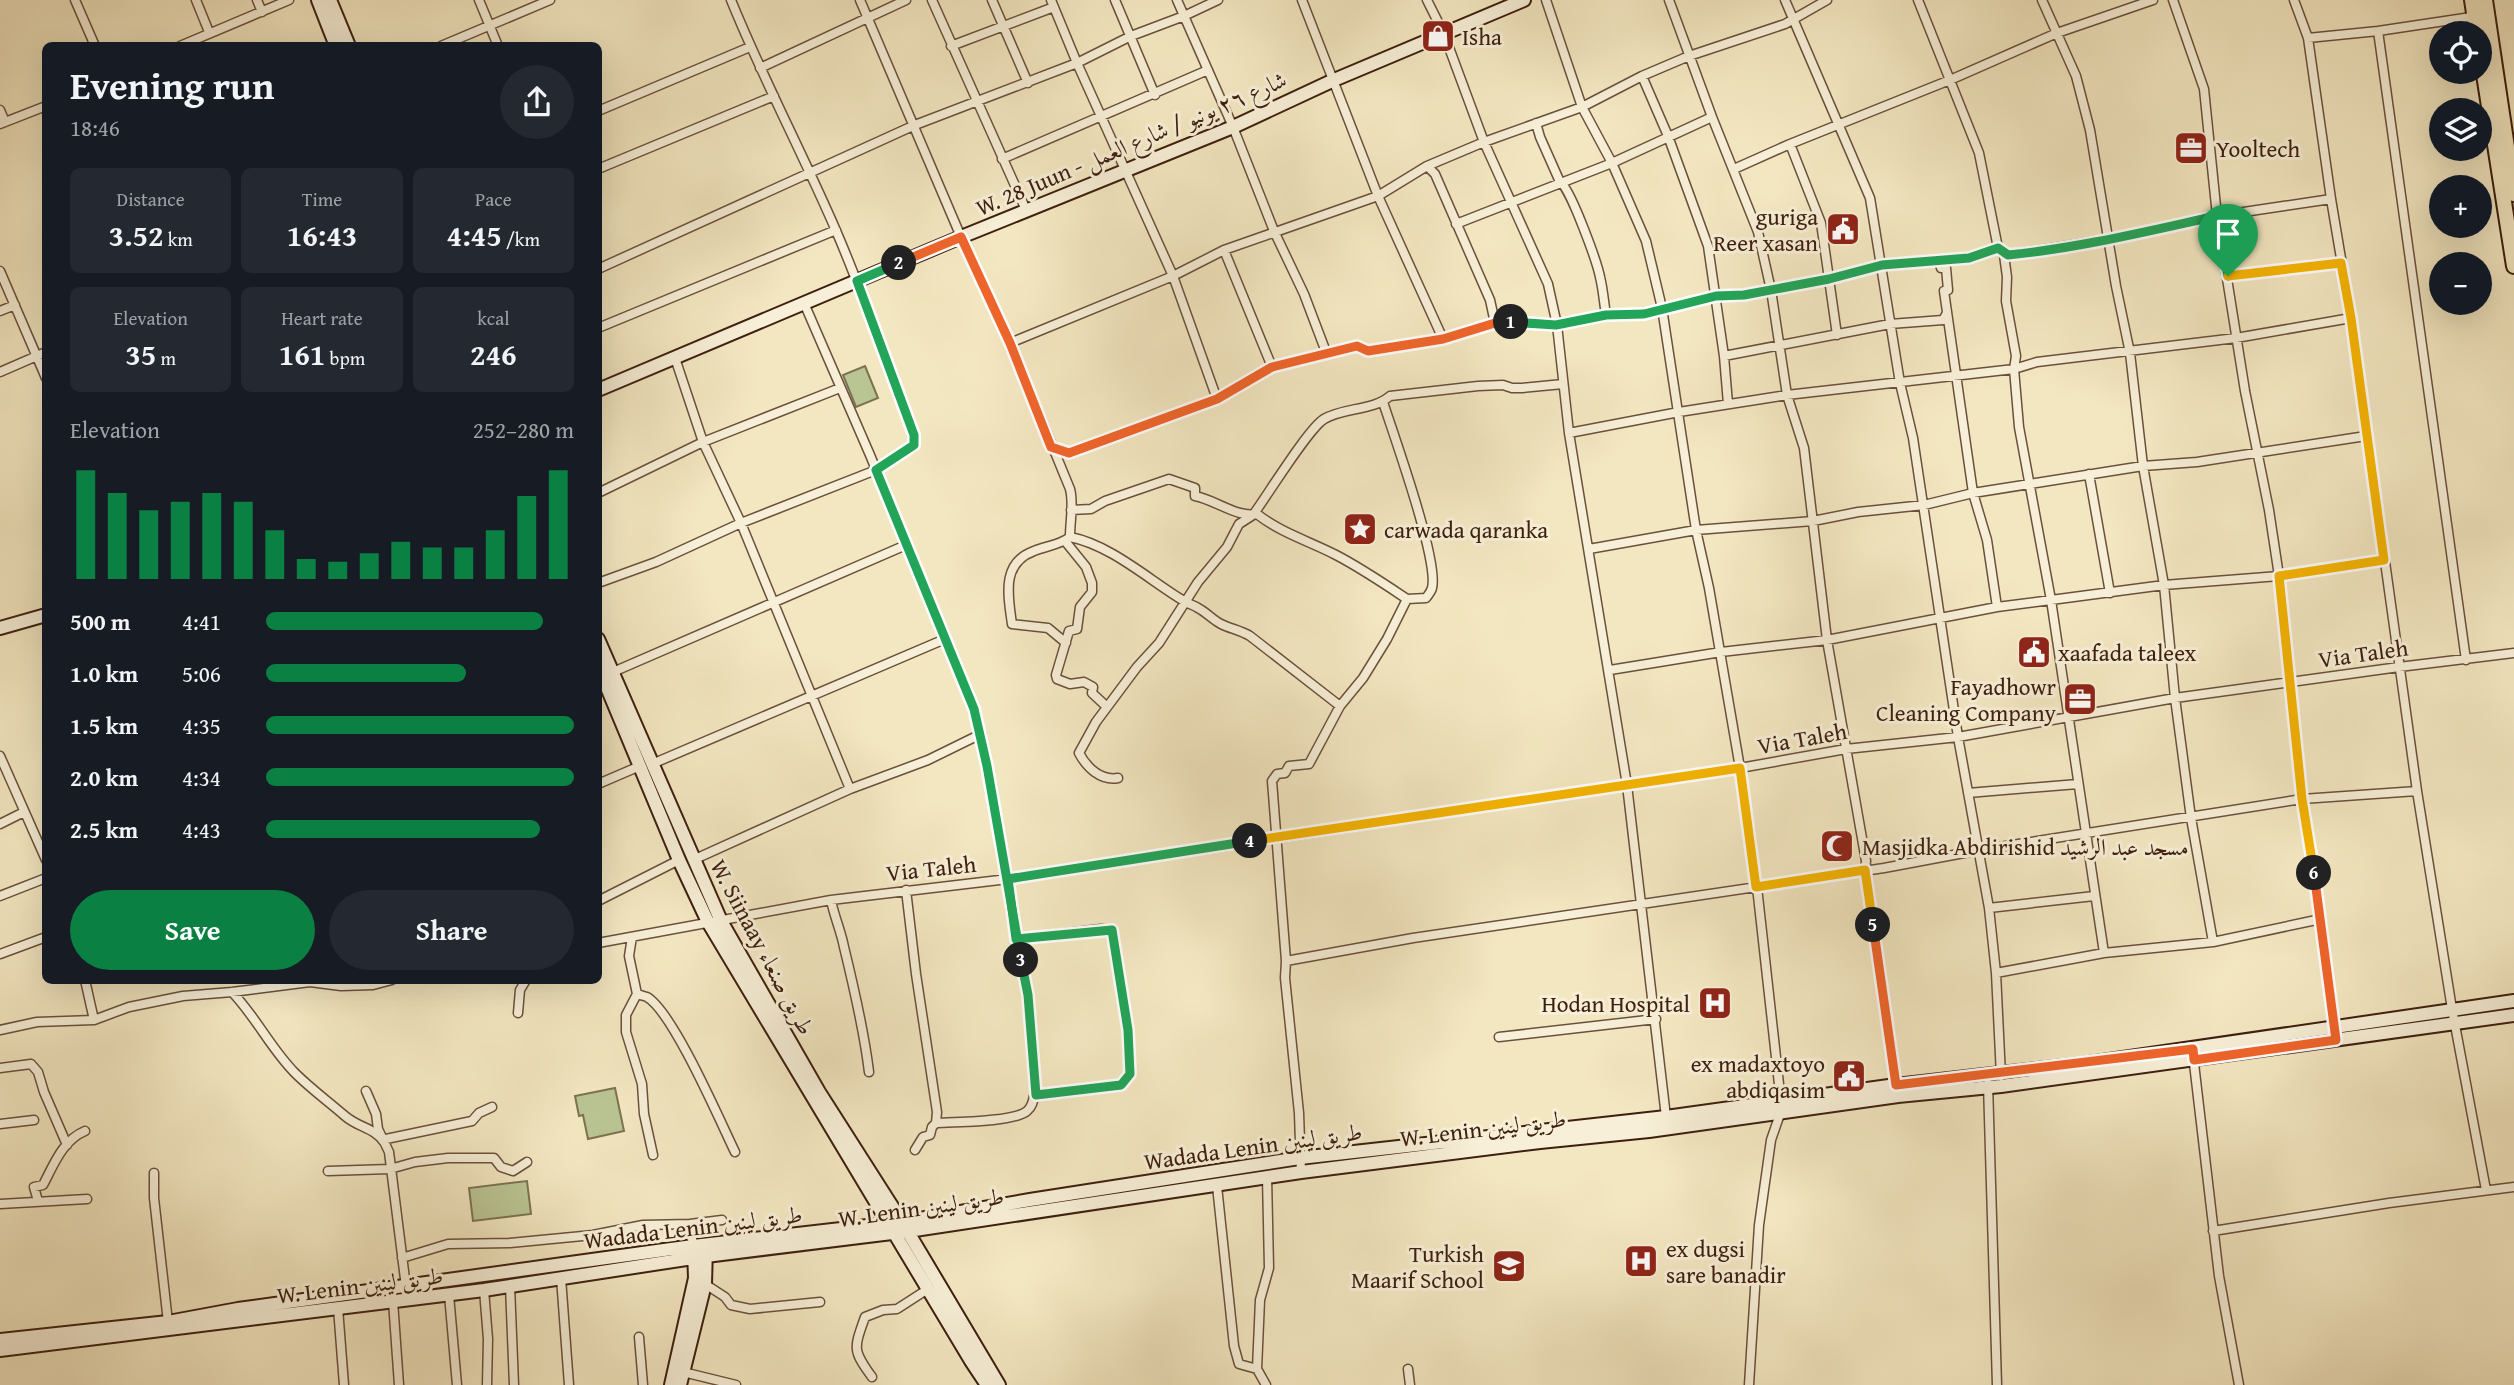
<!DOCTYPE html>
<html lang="en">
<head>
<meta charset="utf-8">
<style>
	:root { --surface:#171b24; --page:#242831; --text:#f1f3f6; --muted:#9ea1a6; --accent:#0b8043 }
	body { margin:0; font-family:"Gentium Book Plus",Amiri,serif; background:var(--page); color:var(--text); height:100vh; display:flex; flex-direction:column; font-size:26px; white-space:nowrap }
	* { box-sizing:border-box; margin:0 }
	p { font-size:23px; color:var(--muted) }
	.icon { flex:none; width:38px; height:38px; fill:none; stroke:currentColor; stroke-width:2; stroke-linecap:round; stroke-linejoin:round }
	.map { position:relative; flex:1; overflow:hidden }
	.drawer { position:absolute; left:42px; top:42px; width:560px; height:942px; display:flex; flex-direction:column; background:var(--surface); border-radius:10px; box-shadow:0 7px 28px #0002 }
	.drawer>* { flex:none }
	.fabs { position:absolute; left:2429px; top:21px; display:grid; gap:14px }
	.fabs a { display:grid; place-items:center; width:63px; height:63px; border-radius:50%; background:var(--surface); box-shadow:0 7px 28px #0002; font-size:35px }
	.pin { position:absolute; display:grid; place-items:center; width:60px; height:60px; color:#fff; margin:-72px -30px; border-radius:50% 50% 50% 0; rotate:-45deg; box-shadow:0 0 7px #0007 }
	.pin .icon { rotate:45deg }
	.km { position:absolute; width:35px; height:35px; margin:-18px; border-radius:50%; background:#222; color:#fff; font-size:19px; line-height:35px; text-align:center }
	.round { display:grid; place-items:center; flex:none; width:74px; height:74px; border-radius:37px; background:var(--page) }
	.overview { display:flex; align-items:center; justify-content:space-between; height:119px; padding:0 28px }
	h1 { font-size:38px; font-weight:600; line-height:52px }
	.metrics { display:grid; grid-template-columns:repeat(3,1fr); gap:10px; height:119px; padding:7px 28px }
	.metrics div { display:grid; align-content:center; border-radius:10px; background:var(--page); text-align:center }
	.metrics b { font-size:30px; font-weight:600 }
	.metrics small { font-size:19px; font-weight:400 }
	.metrics p { font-size:19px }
	.chart { height:196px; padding:14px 28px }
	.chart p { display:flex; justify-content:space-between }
	.chart svg { width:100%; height:126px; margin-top:7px; stroke:var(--accent); stroke-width:6 }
	.button { display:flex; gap:14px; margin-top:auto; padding:14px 28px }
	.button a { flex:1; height:80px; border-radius:42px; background:var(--accent); color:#fff; font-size:28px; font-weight:600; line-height:80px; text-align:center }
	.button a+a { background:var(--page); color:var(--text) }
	ul { padding:0 28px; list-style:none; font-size:23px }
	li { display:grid; grid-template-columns:112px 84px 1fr; align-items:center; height:52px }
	li i { height:18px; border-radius:9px; background:var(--accent) }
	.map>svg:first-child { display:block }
	.green { fill:#bac594; stroke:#7c7252; stroke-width:2 }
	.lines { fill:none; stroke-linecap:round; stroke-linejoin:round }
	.street-casing { stroke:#6a513c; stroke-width:11 }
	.secondary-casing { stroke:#3d1f0f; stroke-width:16 }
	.highway-casing { stroke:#3d1f0f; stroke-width:18 }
	.street { stroke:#f7efd7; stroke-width:8 }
	.secondary { stroke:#f7efd7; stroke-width:12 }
	.highway { stroke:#f3e7c1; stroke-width:14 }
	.split-1-casing { stroke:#fff; stroke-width:14 }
	.split-2-casing { stroke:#fff; stroke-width:14 }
	.split-3-casing { stroke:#fff; stroke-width:14 }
	.split-4-casing { stroke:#fff; stroke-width:14 }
	.split-5-casing { stroke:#fff; stroke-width:14 }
	.split-6-casing { stroke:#fff; stroke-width:14 }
	.split-7-casing { stroke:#fff; stroke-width:14 }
	.split-1 { stroke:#22a559; stroke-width:9 }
	.split-2 { stroke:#f0652b; stroke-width:9 }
	.split-3 { stroke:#22a559; stroke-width:9 }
	.split-4 { stroke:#22a559; stroke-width:9 }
	.split-5 { stroke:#f5b400; stroke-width:9 }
	.split-6 { stroke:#f0652b; stroke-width:9 }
	.split-7 { stroke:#f5b400; stroke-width:9 }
	.labels { text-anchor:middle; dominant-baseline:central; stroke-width:6; stroke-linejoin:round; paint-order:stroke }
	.poi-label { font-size:23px; fill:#3d1f0f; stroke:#f7efd7; text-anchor:start }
	.street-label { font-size:23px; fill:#3d1f0f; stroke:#f7efd7 }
</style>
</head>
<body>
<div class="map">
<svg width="2514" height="1385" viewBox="0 0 2514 1385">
	<rect width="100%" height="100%" fill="#f3e7c1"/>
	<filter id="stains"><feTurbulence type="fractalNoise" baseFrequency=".00286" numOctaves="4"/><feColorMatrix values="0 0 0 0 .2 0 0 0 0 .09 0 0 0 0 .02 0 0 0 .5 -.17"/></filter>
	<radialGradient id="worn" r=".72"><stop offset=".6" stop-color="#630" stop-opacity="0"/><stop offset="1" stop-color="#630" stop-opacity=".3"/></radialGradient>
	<path class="green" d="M865,366L878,398L856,407L843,375Z
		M615,1088L624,1131L588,1139L583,1115L579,1116L575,1096Z
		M527,1181L531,1214L473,1221L469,1188Z"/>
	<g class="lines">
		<g class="street-casing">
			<path id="street" d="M75,0L95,46
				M196,0L209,32
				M257,0L262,12
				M479,0L498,46
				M860,0L961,237L1010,343L1070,489C1074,504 1070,520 1070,537C1060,545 1046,546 1034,551C1001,563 1008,595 1012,624L1048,628L1066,643
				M932,0L1026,210
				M992,0L1028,83
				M1051,0L1077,63L1173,276L1217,399
				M1115,0L1155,95
				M1177,0L1233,127L1274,231L1304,294L1326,352
				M1302,0L1378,196L1443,339
				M1427,0L1444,34L1484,142L1548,284L1557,325L1569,433L1627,785L1666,1117
				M1546,0L1582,107L1612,163L1646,241L1662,308L1696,530L1709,588L1740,768L1757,887L1781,1102L1780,1114L1771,1140L1759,1225L1749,1385
				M1669,0L1712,117L1758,232L1771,290L1787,395L1804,448L1827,640L1866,861L1865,870L1897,1088
				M1785,0L1870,198L1900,383L1913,438L1958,737L1989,908L1996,973L2001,1076
				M1918,0L1979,153L1998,248L2004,255L2007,277L2006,301L2016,356L2014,369L2019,427L2051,600L2104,953
				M2042,0L2076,76L2090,130L2116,286L2130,353L2143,466L2164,585L2175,698L2191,818L2213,942
				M2173,0L2204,89L2217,216L2245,391L2269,510L2279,576L2302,799L2321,919L2335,1032
				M2294,0L2308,38L2331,199L2351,318L2417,791L2452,1009L2486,1190
				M2378,31L2466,660
				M2308,38L2378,31L2478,16
				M180,46L289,0
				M441,46L550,0
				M951,46L1054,7
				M760,68L906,0
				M1642,76L1668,136L1708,246L1724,356L1728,404
				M0,110L5,122
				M598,111L750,47
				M1536,123L1540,137L1560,182C1570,187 1597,262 1600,277C1603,289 1604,303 1606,315
				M0,124L46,106
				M1790,144L1821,223L1837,335
				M1002,159L1208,70
				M1427,166L1435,174L1490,300L1495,323
				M598,169L774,96
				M1734,169L1790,144L1950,80L2057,33L2153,0
				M1456,224L1612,163L1712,117
				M1224,250L1272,367
				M1939,261L1941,268H1946L1948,290L1944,291L1973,493L1987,540L1997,607
				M598,269L915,125L1077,63L1131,36L1184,16L1218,0
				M0,271L46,378
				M2228,276L2341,263
				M804,303L870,455L974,709L987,766L1028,995L1036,1095L1034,1096C1033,1102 1032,1107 1027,1111C1015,1122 955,1122 936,1123
				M0,311L15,305
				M598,328L836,230
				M1010,343L1173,276L1224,250L1378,196L1427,166L1484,142L1582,107L1642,76L1689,56L1785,24L1827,0
				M1724,356L1890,324L1943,320L1947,313
				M675,358L703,442L741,523L850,789
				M0,372L46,352
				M1383,402C1394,436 1439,561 1432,588C1431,592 1428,595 1426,598L1407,599
				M1569,433L1679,412L1787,395L2014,369L2037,362L2236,338L2351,318
				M1051,447L1069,453L1217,399L1272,367L1357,346L1368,351L1443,339L1495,323L1557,325L1606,315L1644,314L1716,296L1744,295L1829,279L1882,265L1969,258L1998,248L2008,255L2109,239L2217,216L2331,199
				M2089,474L2110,593
				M598,493L703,442L840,388
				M1071,510L1091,509L1105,501L1169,479L1195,488V496C1216,500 1237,518 1257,514C1281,533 1309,541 1336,555C1361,568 1383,583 1407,599L1387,639L1363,678L1340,706L1309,764L1289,766L1285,773L1277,774L1272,781L1286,961L1285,978L1299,1113L1301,1172
				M1070,537C1111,545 1149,580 1184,601C1188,604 1194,605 1198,608C1206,612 1213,620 1221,624C1231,629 1240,630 1250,636L1340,706
				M1065,541L1086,567L1092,583V592L1080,607L1077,629L1069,631L1056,675L1057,679L1070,684L1084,682L1093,687L1092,693L1107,707
				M1589,549L1696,530L1813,521L1858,512L1924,505L1973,493L2143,466L2197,462L2366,436
				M598,583L656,562L741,523L876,470L914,445L913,431C887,365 865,298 837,233C803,154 763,79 731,0
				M1610,670L1721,652L1827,640L1997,607L2051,600L2164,585L2279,576L2384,560
				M613,672L906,545
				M0,756L46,860
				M652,764L945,639
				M1118,778C1101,781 1087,768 1079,753L1096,722L1137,667L1159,643L1198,582L1227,547L1239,524L1253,515C1267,496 1308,429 1324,419C1344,407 1373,411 1390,396L1478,386L1503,385L1512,388H1522L1563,384
				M598,784L640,766
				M1968,793L2078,784
				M0,824L24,812
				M693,860L850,789L928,760L981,734
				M906,890L916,974L937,1112L936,1123L932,1127L930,1135L923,1137L915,1150
				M0,896L46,878
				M831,900C834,916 841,931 844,947C854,988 864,1030 869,1072
				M598,901L679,860
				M1989,908L2094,896
				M632,937L629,956L637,994L626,1015V1032L642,1084L644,1114L653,1155
				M1016,939L1101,929L1112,930L1128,1030L1130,1074L1121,1085L1036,1095
				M598,943L831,900L1008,879L1740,768L1846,749L1958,737L2175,698L2399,667L2514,653
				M0,954L46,937
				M1286,961L1413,938L1884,868L1980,850L2302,799L2417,791
				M1996,973L2104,953L2213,942L2321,919
				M85,980L94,1020
				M232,992C256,1017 271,1049 295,1073C311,1089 329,1102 345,1116C359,1128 375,1128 384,1142L386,1139L472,1121L479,1113L492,1107
				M637,994C640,995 644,996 647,997C673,1012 720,1121 735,1152
				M518,1013L520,990L526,980
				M0,1030L37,1022L94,1020L129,1007L183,996L232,992L310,982L341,986L373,985L392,980
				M1499,1037L1656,1019
				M2193,1055L2219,1276L2239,1385
				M0,1068L31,1064L38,1072L44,1092L67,1145
				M1988,1084L1997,1385
				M366,1091L376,1114L378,1129L389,1152L406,1287
				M0,1124L34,1120
				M328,1171L390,1169L415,1162L448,1158H494L501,1167L513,1171L527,1162
				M154,1173V1198L168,1322
				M1217,1186L1234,1346L1239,1364L1257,1369
				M38,1201L34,1187L43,1185C54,1164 63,1140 85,1131
				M0,1204L87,1199
				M690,1224L722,1220
				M2213,1231L2389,1203L2514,1187
				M402,1258L448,1244L510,1243L593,1235L643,1225L690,1224L693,1246
				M561,1278L569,1385
				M705,1284L725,1297L731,1305L750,1309L820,1302
				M510,1286L514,1385
				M484,1290L488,1339L487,1385
				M449,1295L457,1385
				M393,1301L399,1385
				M338,1308L344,1385
				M639,1337L643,1385
				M1408,1369L1410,1385
				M683,1372L736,1385
				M872,1377C852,1350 854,1348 865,1317L883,1310L897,1309L928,1289
				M1266,1385L1257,1369L1260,1300L1269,1268L1267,1177"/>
		</g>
		<g class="secondary-casing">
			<path id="secondary" d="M318,0L336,46
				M330,0L349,46
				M598,390L961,237L1233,127L1334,80L1524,0
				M0,628L46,615
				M598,639L721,921L819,1092L902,1222L999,1385
				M598,666L679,860L708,922L971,1361L987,1385
				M0,1340L168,1322L238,1309L693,1246L902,1222L1030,1200L1300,1158L1666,1117L1896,1085L2082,1064L2514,1001
				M0,1350L484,1290L706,1256L908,1231L1301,1172L1540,1142L1649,1131L1898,1096L2001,1086L2514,1015
				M671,1385L695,1278L694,1250
				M680,1385L705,1284L706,1248"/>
		</g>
		<g class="highway-casing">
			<path id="highway" d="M2472,0L2477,33
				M2485,0L2514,194
				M2480,49L2514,266"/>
		</g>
		<use href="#street" class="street"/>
		<use href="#secondary" class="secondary"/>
		<use href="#highway" class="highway"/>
	</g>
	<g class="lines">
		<g class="split-1-casing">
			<path id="split-1" d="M1511,322L1556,325L1606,315L1644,314L1716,296L1744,295L1829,279L1882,265L1969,258L1998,248L2008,255C2079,248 2148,231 2217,216L2228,276"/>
		</g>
		<g class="split-2-casing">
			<path id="split-2" d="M899,263L961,237L1010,343L1051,447L1069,453L1217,399L1272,367L1357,346L1368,351L1443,339L1495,323L1511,322"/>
		</g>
		<g class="split-3-casing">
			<path id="split-3" d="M899,263L857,281L914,435V445L876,470L974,709L987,766L1021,960"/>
		</g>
		<g class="split-4-casing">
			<path id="split-4" d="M1021,960L1028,995L1036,1095L1121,1085L1130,1074L1128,1030L1112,930L1016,939L1008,879L1250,841"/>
		</g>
		<g class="split-5-casing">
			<path id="split-5" d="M1250,841L1740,768L1756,887L1865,870L1873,925"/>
		</g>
		<g class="split-6-casing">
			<path id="split-6" d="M1873,925L1896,1085L2193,1049L2194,1060L2336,1040L2314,873"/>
		</g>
		<g class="split-7-casing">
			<path id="split-7" d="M2228,276L2341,263L2351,318L2384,560L2279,576L2302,799L2314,873"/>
		</g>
		<use href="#split-1" class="split-1"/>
		<use href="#split-2" class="split-2"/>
		<use href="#split-3" class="split-3"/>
		<use href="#split-4" class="split-4"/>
		<use href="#split-5" class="split-5"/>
		<use href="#split-6" class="split-6"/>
		<use href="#split-7" class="split-7"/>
	</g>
	<defs>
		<g id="shop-square" transform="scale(1.75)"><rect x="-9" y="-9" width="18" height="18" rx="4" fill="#8f2418" stroke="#f7efd7"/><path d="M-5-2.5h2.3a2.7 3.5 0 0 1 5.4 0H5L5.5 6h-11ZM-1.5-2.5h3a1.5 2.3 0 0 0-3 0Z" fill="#fff"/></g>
		<g id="office-square" transform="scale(1.75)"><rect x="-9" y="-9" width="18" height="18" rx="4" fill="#8f2418" stroke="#f7efd7"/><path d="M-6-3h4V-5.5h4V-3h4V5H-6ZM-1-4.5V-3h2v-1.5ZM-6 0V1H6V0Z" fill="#fff"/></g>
		<g id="civic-square" transform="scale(1.75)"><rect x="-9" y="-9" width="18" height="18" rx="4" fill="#8f2418" stroke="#f7efd7"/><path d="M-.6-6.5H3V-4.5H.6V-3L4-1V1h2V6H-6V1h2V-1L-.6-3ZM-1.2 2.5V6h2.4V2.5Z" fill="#fff"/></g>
		<g id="sight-square" transform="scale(1.75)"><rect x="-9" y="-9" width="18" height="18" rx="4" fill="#8f2418" stroke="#f7efd7"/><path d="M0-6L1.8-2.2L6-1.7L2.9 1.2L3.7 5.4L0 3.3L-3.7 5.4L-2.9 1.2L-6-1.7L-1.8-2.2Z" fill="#fff"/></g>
		<g id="mosque-square" transform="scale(1.75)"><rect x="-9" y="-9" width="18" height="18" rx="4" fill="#8f2418" stroke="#f7efd7"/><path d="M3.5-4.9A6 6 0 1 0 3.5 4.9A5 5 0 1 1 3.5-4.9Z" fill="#fff"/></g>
		<g id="hospital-square" transform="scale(1.75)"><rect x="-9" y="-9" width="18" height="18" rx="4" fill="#8f2418" stroke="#f7efd7"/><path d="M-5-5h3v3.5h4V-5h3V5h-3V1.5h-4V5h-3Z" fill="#fff"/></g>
		<g id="school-square" transform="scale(1.75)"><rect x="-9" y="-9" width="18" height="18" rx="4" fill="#8f2418" stroke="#f7efd7"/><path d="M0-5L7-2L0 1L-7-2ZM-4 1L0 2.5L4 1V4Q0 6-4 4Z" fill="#fff"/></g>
	</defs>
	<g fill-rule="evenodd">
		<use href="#shop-square" x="1438" y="36"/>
		<use href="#office-square" x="2191" y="148"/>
		<use href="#civic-square" x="1843" y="229"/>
		<use href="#sight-square" x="1360" y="529"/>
		<use href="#civic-square" x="2034" y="652"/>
		<use href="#office-square" x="2080" y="699"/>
		<use href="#mosque-square" x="1837" y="846"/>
		<use href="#hospital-square" x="1715" y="1003"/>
		<use href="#civic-square" x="1849" y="1076"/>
		<use href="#hospital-square" x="1641" y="1261"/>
		<use href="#school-square" x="1509" y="1266"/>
	</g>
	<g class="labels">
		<g class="poi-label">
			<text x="1462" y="36">Isha</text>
			<text x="2216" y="148">Yooltech</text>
			<text x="1818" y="216" text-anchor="end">guriga<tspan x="1818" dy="26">Reer xasan</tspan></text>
			<text x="1384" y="529">carwada qaranka</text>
			<text x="2058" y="652">xaafada taleex</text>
			<text x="2056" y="686" text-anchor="end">Fayadhowr<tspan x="2056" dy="26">Cleaning Company</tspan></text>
			<text x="1862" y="846">Masjidka Abdirishid مسجد عبد الرشيد</text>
			<text x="1690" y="1003" text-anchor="end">Hodan Hospital</text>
			<text x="1825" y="1063" text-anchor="end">ex madaxtoyo<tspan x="1825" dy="26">abdiqasim</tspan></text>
			<text x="1666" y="1248">ex dugsi<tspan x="1666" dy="26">sare banadir</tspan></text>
			<text x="1484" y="1253" text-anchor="end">Turkish<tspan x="1484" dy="26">Maarif School</tspan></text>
		</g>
		<g class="street-label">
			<text transform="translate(1131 143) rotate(-23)">W. 28 Juun - شارع ٢٦ يونيو / شارع العمل</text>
			<text transform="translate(2363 653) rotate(-8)">Via Taleh</text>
			<text transform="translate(1802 738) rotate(-10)">Via Taleh</text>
			<text transform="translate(931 868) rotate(-6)">Via Taleh</text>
			<text transform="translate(763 947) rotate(62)">W. Siinaay طريق صنعاء</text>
			<text transform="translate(1483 1128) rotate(-7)">W. Lenin طريق لينين</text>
			<text transform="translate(1253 1146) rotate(-8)">Wadada Lenin طريق لينين</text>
			<text transform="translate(921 1207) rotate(-8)">W. Lenin طريق لينين</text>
			<text transform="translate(693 1227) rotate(-7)">Wadada Lenin طريق لينين</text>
			<text transform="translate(360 1285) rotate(-7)">W. Lenin طريق لينين</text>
		</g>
	</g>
	<rect width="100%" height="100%" filter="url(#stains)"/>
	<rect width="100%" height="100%" fill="url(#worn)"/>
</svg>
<div class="fabs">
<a><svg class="icon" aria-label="locate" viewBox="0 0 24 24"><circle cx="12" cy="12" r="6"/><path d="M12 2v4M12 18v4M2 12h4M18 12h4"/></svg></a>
<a><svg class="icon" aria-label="layers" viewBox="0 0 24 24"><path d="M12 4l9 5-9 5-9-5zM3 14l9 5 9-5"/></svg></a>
<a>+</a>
<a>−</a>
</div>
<div class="pin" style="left:2228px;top:276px;background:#1e9e55"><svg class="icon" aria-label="arrive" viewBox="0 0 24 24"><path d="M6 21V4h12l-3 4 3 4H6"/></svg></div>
<b class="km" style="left:1511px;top:322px">1</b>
<b class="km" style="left:899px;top:263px">2</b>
<b class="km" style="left:1021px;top:960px">3</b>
<b class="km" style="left:1250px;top:841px">4</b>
<b class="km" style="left:1873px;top:925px">5</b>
<b class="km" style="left:2314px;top:873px">6</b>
<section class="drawer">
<div class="overview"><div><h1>Evening run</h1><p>18:46</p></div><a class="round"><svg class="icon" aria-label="share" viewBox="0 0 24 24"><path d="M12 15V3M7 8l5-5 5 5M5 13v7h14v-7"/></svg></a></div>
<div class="metrics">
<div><p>Distance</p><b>3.52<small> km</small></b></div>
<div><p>Time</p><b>16:43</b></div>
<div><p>Pace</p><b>4:45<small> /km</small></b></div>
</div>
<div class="metrics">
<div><p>Elevation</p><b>35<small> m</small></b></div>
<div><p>Heart rate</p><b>161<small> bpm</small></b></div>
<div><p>kcal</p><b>246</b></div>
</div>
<div class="chart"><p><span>Elevation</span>252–280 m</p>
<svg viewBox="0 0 160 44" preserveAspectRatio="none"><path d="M5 44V6M15 44V14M25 44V20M35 44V17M45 44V14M55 44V17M65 44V27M75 44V37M85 44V38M95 44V35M105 44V31M115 44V33M125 44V33M135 44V27M145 44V15M155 44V6"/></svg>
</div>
<ul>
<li><b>500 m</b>4:41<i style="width:90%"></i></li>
<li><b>1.0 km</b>5:06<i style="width:65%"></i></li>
<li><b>1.5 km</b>4:35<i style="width:100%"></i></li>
<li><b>2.0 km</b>4:34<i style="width:100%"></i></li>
<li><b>2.5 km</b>4:43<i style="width:89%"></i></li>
</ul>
<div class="button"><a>Save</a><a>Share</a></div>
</section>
</div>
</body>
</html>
